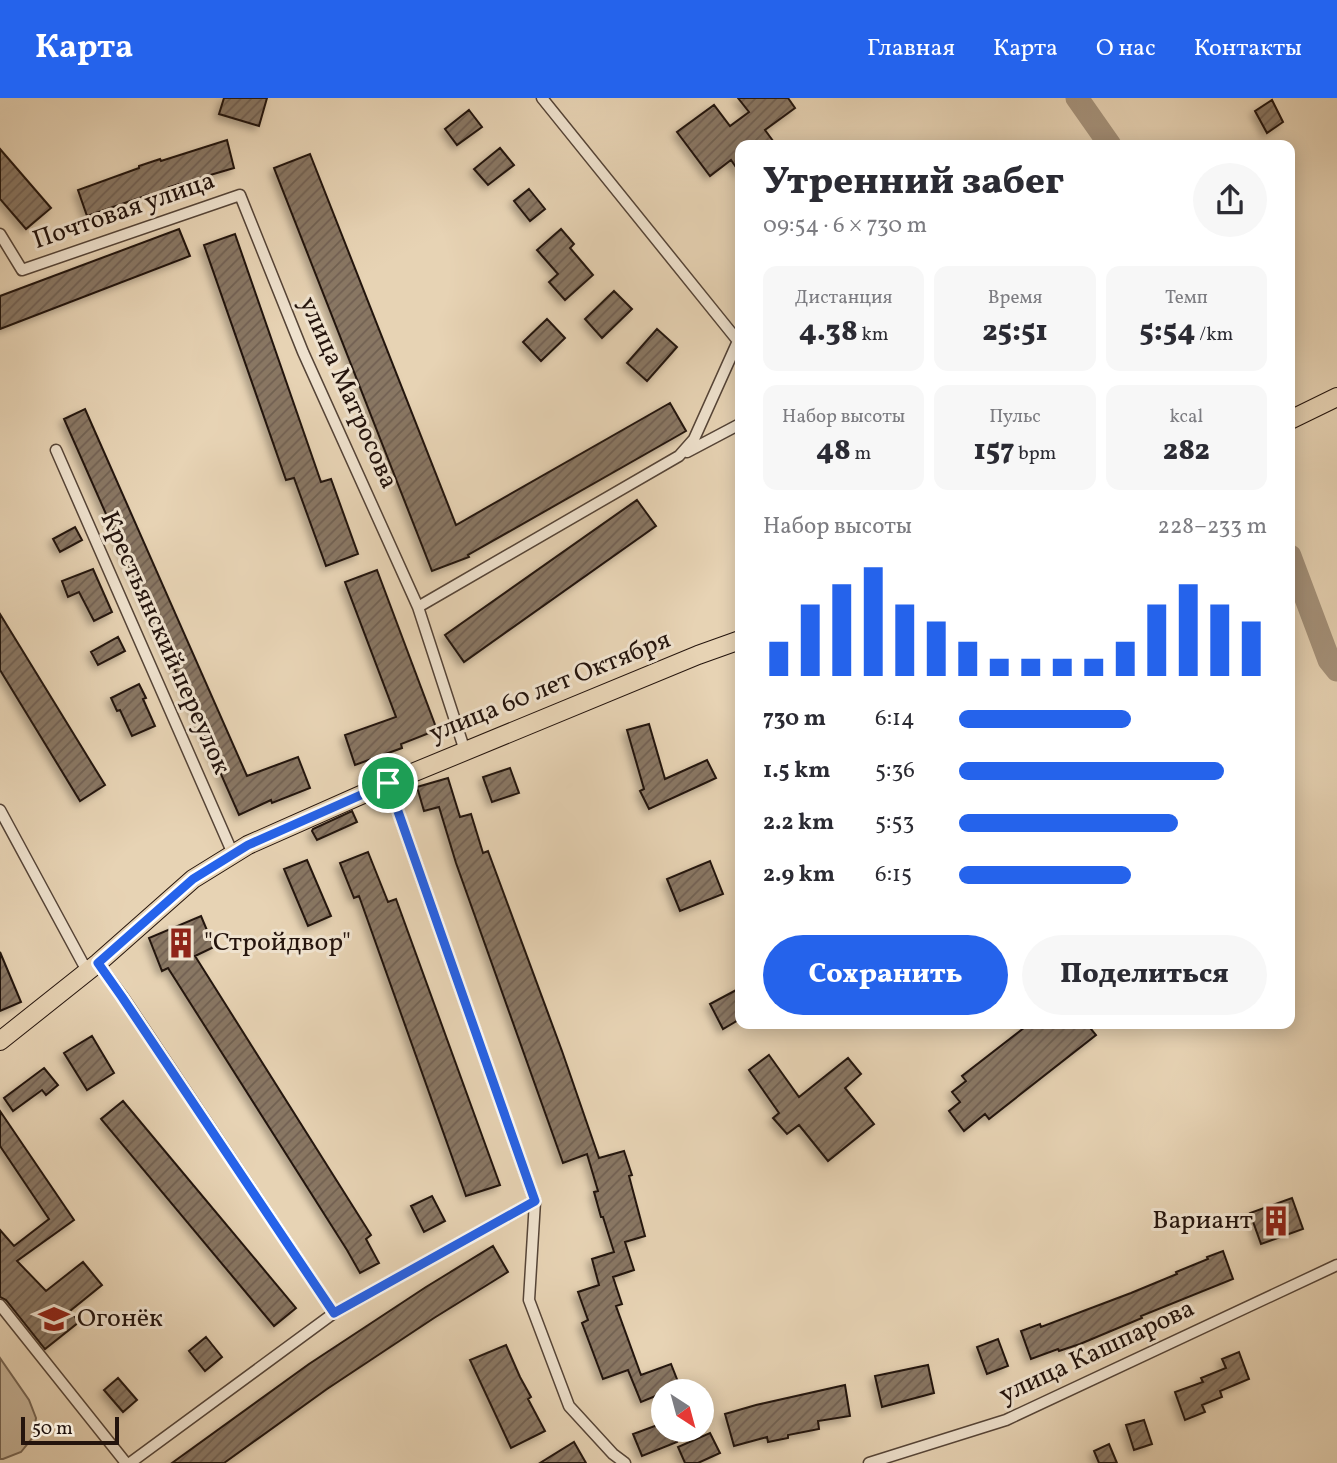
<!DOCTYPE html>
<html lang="ru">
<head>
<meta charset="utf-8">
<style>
	:root { --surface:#fff; --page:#f7f7f7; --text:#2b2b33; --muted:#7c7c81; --accent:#2563eb }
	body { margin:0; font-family:Vollkorn,serif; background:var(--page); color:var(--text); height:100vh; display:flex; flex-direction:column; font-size:26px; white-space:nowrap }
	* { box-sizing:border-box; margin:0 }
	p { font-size:23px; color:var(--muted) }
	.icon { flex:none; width:38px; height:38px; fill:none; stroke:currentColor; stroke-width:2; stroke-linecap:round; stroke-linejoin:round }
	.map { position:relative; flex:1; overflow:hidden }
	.drawer { position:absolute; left:735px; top:42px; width:560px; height:889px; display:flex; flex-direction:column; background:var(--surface); border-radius:14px; box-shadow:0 4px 18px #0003 }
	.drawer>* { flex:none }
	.needle { width:46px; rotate:144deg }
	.fabs { position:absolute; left:651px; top:1281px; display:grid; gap:14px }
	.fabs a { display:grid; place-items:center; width:63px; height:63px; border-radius:50%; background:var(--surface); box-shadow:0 4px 18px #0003; font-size:35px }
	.scale { position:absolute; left:21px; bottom:18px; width:98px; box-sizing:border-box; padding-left:7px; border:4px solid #24140d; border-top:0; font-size:19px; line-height:24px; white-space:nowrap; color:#24140d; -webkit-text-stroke:5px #efe2ce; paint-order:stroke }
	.pin { position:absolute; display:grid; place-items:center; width:60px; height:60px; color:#fff; margin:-30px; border:4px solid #fff; border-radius:50%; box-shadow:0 2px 7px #0007 }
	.round { display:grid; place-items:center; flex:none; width:74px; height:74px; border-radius:37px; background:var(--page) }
	.overview { display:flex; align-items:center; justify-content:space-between; height:119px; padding:0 28px }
	h1 { font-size:38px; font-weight:800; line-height:52px }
	.stats { display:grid; grid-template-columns:repeat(3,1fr); gap:10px; height:119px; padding:7px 28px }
	.stats div { display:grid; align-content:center; border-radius:14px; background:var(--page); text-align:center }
	.stats b { font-size:30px; font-weight:800 }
	.stats small { font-size:19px; font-weight:400 }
	.stats p { font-size:19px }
	.chart { height:196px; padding:14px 28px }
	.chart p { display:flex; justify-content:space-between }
	.chart svg { width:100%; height:126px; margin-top:7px; stroke:var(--accent); stroke-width:6 }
	.button { display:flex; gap:14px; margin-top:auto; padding:14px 28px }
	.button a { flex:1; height:80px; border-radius:42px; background:var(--accent); color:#fff; font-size:28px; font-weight:800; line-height:80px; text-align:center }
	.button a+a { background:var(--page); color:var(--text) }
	ul { padding:0 28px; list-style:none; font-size:23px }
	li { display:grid; grid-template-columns:112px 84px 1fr; align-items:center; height:52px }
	li i { height:18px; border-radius:9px; background:var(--accent) }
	header { display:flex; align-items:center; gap:42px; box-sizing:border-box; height:98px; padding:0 35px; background:var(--accent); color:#fff }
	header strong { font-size:33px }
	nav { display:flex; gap:38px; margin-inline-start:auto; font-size:24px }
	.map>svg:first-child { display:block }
	.garden { fill:#c6b398; stroke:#756452; stroke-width:2 }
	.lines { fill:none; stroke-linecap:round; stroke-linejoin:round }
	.river { stroke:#a5927b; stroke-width:23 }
	.building { fill:url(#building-hatch); stroke:#24140d; stroke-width:2; filter:url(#shadow) }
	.minor-casing { stroke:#554437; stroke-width:13 }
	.primary-casing { stroke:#24140d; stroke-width:20 }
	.minor { stroke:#efe2ce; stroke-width:10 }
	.primary { stroke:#e7d3b4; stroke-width:18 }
	.route-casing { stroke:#fff; stroke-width:14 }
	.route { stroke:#2563eb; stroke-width:9 }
	.labels { text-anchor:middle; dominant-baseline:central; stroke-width:6; stroke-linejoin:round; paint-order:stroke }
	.street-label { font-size:26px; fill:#24140d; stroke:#efe2ce }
	.poi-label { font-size:26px; fill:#24140d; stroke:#efe2ce; text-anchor:start }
</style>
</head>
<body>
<header>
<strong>Карта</strong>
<nav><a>Главная</a><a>Карта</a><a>О нас</a><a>Контакты</a></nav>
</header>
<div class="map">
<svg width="1337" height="1365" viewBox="0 0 1337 1365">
	<defs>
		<pattern id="building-hatch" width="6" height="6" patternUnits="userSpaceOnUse" patternTransform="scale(1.75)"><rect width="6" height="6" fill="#897764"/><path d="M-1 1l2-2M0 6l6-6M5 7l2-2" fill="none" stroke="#706051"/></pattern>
		<filter id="shadow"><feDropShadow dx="-4" dy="4" stdDeviation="3.5" flood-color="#0004"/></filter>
	</defs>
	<rect width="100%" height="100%" fill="#e7d3b4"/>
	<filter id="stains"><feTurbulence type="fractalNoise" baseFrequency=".00286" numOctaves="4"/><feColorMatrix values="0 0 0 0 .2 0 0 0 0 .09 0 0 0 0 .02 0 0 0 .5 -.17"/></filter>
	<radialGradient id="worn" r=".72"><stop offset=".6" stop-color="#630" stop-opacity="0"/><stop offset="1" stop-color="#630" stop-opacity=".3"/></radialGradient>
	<path class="garden" d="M0,1260L29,1302L36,1320L33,1339L21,1354L3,1361H0Z"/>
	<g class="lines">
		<path class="river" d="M1077,0L1110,47
			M1290,458L1329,562L1337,572"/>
	</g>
	<path class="building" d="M224,0H267L259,28L219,16Z
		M738,0H788L795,10L765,32L776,47H740V75L731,62L710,78L677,34L714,7L730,28L749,14Z
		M1272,2L1283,24L1267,35L1255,13Z
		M469,12L482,29L457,47L445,31Z
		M227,42L234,70L169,89L170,91L148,98V97L87,118L78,92L139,70V68L160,61L161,63Z
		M500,50L514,67L488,87L474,71Z
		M0,51L51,110L26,131L0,101Z
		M310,56L456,427L670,305L686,333L468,457L469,459L432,473L274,70Z
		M529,91L545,111L530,123L514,103Z
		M179,131L190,158L0,231V198Z
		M561,131L574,146L570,150L593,177L565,202L549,184L558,176L537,152Z
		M235,136L321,384L331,381L358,456L326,468L294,380L286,382L204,147Z
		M614,193L632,211L602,240L585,221Z
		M547,221L565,240L541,263L523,244Z
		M657,231L677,249L647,283L627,265Z
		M85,311L247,678L298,659L310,690L272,705L271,702L239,717L64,321Z
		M637,402L656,428L464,564L445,537Z
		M75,429L82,442L60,454L53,441Z
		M93,471L112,514L94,523L79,494L68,499L62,483Z
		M377,472L437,632L401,646L402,650L355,667L345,637L396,619L345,484Z
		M0,516L105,687L80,703L0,572Z
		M118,539L125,553L98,567L91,554Z
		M139,586L146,600L143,601L155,628L132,638L120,612L117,613L111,600Z
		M649,626L665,681L707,662L716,680L649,711L640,693L644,691L627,632Z
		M510,670L519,695L492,704L483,679Z
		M448,680L460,719L471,716L483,755L488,753L562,953L599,1060L624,1053L632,1077L629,1078L645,1138L625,1144L634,1172L613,1179L622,1206L616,1208L641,1277L671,1266L680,1289L668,1293H663V1295L641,1304L628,1272L603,1281L582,1225L588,1222L578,1194L599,1187L592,1161L614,1154L603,1119H601L594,1094L598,1093L587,1056L563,1065L456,765L439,709L424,713L417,689Z
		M352,713L357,724L317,742L312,733L313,731Z
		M368,754L388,804L396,801L500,1087L466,1098L359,798L354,800L340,765Z
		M307,762L331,818L308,828L284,771Z
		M710,763L723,796L680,813L667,781Z
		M201,818L214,849L195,858L371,1137L366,1141L379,1165L360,1175L347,1152L168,870L162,873L149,840Z
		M0,854L21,904L0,913Z
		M740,890V921L723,931L710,906Z
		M1029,926H1087L1096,937L989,1021L985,1016L964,1033L949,1013L960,1004L952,994L966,983L962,978Z
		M92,938L114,975L87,992L64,955Z
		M769,957L799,999L848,960L861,976L845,990L874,1026L828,1063L799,1027L787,1036L773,1020L779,1015L749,972Z
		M44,970L58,987L46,997L42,992L13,1013L4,1000Z
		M123,1003L296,1210L274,1228L101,1021Z
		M0,1013L74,1122L17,1163L46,1193L83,1164L102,1187L70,1213L79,1224L45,1251L6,1202L0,1199V1132L14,1148L49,1121L0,1048Z
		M432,1098L445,1123L424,1134L411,1108Z
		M1292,1100L1303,1131L1261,1146L1250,1115Z
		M493,1148L508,1174L434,1220L327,1291L224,1365H172L309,1266L426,1189Z
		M1223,1153L1233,1181L1141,1218L1142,1220L1080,1246L1059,1253L1058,1251L1031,1261L1021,1233L1040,1226L1041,1229L1131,1195L1177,1176L1176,1174L1208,1161L1207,1159Z
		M206,1239L222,1259L205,1273L189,1253Z
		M998,1241L1008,1268L987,1276L977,1249Z
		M506,1247L520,1279L531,1299L528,1301L545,1333L511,1350L470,1262Z
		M1239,1254L1249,1281L1220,1293L1222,1299L1202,1307L1205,1314L1185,1322L1175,1294L1203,1284L1201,1280L1226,1270L1222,1261Z
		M928,1267L934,1295L882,1309L875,1278Z
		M118,1280L137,1302L123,1314L104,1292Z
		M845,1287L850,1318L818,1323L819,1331L788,1337V1340L768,1344L767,1339L734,1348L725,1316L756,1307Z
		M1144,1322L1152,1346L1134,1352L1126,1327Z
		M663,1325V1332H672L677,1344L642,1358L633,1336Z
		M710,1335L720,1355L698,1365H685L678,1349Z
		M574,1344L586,1365H540Z
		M1109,1346L1117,1365H1099L1094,1353Z"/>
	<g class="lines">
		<g class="minor-casing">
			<path id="minor" d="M542,0L738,243L740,248
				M0,136L22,172L240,97L303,254L418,509L465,653
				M56,352L233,756
				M687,354L740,326
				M418,509L679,358L694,341L738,243
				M388,685L535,1103L529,1202L569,1308L613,1356L625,1365
				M0,712L87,873
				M98,865L123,899L334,1215
				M0,1207L126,1365
				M130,1365L334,1215L535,1103
				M869,1365L1006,1322L1337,1167"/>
		</g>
		<g class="primary-casing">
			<path id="primary" d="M1290,322L1337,299
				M0,943L98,865L193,781L248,747L388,685L698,557L740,542"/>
		</g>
		<use href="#minor" class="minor"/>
		<use href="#primary" class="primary"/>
	</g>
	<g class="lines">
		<g class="route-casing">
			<path id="route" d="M388,685L535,1103L334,1215L122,899L98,865L193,781L248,747Z"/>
		</g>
		<use href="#route" class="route"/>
	</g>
	<defs>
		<g id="building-bare" transform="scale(2.415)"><path d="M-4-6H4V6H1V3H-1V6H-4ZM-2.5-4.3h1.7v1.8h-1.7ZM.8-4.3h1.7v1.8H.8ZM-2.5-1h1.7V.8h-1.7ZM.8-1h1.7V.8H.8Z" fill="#8f2418" stroke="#efe2ce" stroke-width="2.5" paint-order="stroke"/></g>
		<g id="school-bare" transform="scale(2.415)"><path d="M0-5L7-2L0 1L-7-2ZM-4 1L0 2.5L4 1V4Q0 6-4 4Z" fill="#8f2418" stroke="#efe2ce" stroke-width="2.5" paint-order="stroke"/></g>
	</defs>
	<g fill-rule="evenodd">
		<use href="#building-bare" x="181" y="845"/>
		<use href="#building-bare" x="1276" y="1123"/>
		<use href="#school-bare" x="54" y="1221"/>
	</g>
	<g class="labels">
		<g class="street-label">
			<text transform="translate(124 113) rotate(-19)">Почтовая улица</text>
			<text transform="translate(348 295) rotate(66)">улица Матросова</text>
			<text transform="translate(165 545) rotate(66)">Крестьянский переулок</text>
			<text transform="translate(550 589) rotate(-22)">улица 60 лет Октября</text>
			<text transform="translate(1097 1254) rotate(-25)">улица Кашпарова</text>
		</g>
		<g class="poi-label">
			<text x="204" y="845">"Стройдвор"</text>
			<text x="1253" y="1123" text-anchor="end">Вариант</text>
			<text x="77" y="1221">Огонёк</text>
		</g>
	</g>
	<rect width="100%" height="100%" filter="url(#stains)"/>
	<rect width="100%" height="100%" fill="url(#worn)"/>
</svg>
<div class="fabs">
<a><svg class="needle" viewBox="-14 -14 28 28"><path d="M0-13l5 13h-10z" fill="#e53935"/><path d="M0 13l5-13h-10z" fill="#7c7c81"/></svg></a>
</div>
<div class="scale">50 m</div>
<div class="pin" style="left:388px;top:685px;background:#1e9e55"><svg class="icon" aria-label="arrive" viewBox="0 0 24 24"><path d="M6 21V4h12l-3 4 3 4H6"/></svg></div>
<section class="drawer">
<div class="overview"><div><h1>Утренний забег</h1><p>09:54 · 6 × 730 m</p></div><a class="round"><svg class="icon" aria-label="share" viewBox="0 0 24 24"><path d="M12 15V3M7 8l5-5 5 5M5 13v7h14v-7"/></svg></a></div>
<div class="stats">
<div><p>Дистанция</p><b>4.38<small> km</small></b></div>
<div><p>Время</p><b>25:51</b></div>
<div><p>Темп</p><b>5:54<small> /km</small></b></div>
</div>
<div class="stats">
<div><p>Набор высоты</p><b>48<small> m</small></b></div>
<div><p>Пульс</p><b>157<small> bpm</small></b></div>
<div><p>kcal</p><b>282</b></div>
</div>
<div class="chart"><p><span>Набор высоты</span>228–233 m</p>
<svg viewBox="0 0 160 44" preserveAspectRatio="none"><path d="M5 44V32M15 44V19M25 44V12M35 44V6M45 44V19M55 44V25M65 44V32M75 44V38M85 44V38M95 44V38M105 44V38M115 44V32M125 44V19M135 44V12M145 44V19M155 44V25"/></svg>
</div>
<ul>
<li><b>730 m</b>6:14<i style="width:56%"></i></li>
<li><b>1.5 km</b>5:36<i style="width:86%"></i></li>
<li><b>2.2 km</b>5:53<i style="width:71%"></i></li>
<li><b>2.9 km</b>6:15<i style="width:56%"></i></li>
</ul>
<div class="button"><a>Сохранить</a><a>Поделиться</a></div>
</section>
</div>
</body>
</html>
